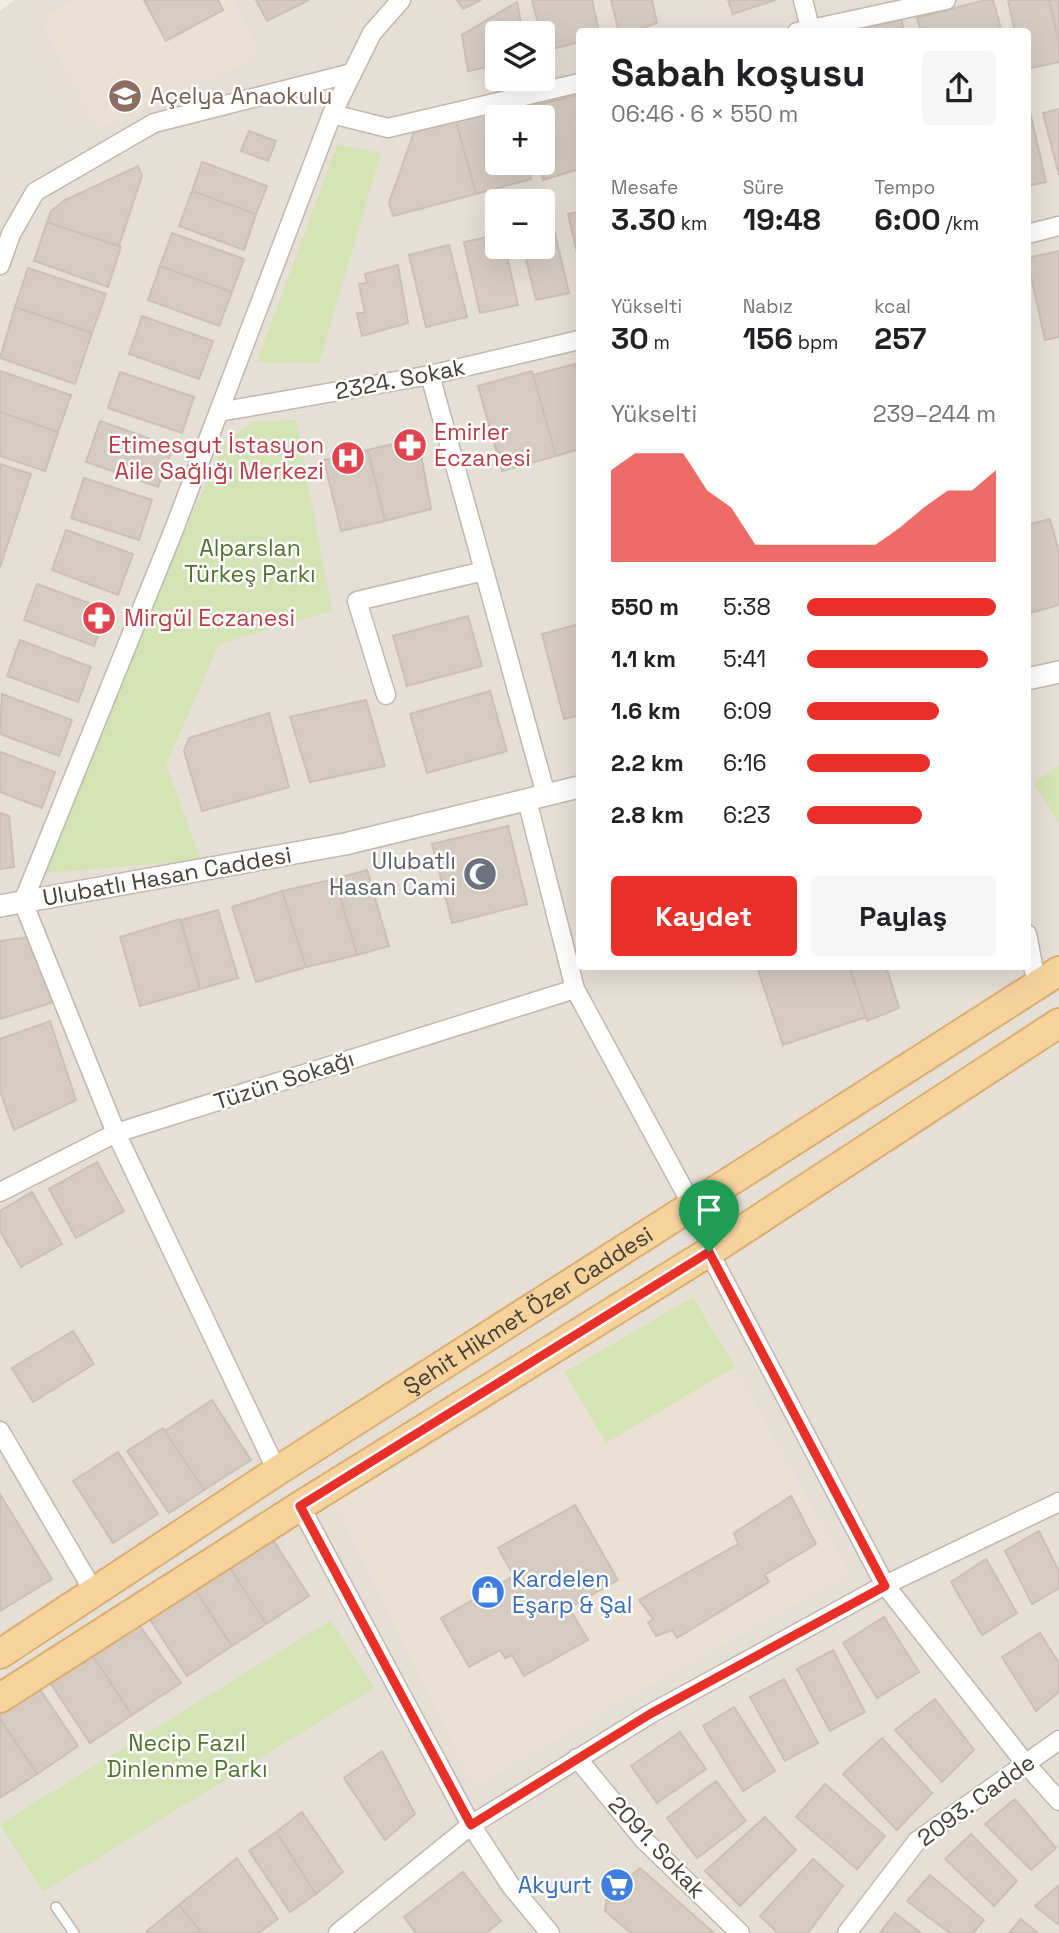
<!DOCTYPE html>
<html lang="tr">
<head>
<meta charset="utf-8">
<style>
	:root { --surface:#fff; --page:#f6f6f6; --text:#202124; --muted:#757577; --accent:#e82f28 }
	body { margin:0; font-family:"Space Grotesk",sans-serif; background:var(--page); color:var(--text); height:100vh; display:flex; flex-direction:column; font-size:26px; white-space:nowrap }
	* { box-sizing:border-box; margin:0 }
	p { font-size:23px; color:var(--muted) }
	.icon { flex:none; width:38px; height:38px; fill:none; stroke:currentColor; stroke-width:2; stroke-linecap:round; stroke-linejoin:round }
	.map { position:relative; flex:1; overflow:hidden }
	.side { position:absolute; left:576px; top:28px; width:455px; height:942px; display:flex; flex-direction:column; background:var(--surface); border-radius:7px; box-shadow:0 7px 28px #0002 }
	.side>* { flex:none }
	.buttons { position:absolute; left:485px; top:21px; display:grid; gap:14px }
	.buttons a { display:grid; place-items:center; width:70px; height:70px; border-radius:7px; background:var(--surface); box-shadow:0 7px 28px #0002; font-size:35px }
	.pin { position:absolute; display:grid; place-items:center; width:60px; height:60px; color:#fff; margin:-72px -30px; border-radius:50% 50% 50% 0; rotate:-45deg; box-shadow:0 0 7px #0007 }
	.pin .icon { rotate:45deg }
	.round { display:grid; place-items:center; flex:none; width:74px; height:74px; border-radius:7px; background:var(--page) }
	.overview { display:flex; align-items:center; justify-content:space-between; height:119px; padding:0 35px }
	h1 { font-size:38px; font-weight:700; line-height:52px }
	.figures { display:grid; grid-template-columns:repeat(3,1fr); gap:10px; height:119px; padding:7px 35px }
	.figures div { display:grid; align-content:center }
	.figures b { font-size:30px; font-weight:700 }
	.figures small { font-size:19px; font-weight:400 }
	.figures p { font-size:19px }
	.chart { height:196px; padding:14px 35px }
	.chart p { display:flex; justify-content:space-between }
	.chart svg { width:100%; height:126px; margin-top:7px; fill:var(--accent); opacity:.7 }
	.primary-button { display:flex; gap:14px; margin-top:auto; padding:14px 35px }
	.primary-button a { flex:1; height:80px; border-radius:7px; background:var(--accent); color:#fff; font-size:28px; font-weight:700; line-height:80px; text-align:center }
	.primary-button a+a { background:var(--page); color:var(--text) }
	ul { padding:0 35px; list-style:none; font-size:23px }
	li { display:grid; grid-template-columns:112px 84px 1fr; align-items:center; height:52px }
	li i { height:18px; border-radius:9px; background:var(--accent) }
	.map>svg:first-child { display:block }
	.residential { fill:#e6dfd6; fill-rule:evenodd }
	.education { fill:#eae1d2 }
	.green { fill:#d3e3b3 }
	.building { fill:#d6cbc1; stroke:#cdbfb1; stroke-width:2 }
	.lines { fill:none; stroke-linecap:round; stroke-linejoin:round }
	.service-casing { stroke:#c0b7ae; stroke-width:12 }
	.minor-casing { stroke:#c0b7ae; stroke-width:21 }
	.tertiary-casing { stroke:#c0b7ae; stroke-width:24 }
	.primary-casing { stroke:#daad6e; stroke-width:32 }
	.service { stroke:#fff; stroke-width:9 }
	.minor { stroke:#fff; stroke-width:18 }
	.tertiary { stroke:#fff; stroke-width:21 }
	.primary { stroke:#f6d29d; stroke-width:28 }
	.route-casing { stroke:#fff; stroke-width:14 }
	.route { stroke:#e82f28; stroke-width:9 }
	.labels { text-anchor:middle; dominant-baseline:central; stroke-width:5; stroke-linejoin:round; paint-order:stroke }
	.education-label { font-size:23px; fill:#785e54; stroke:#fff; text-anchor:start }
	.street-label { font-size:23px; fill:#453e37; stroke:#fff }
	.health-label { font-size:23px; fill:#be3a42; stroke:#fff; text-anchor:start }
	.park-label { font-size:23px; fill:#50722f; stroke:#fff }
	.worship-label { font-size:23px; fill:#5b616d; stroke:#fff; text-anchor:end }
	.shop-label { font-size:23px; fill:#366cbe; stroke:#fff; text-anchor:start }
</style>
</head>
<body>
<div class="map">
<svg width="1059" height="1933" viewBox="0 0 1059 1933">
	<rect width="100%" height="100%" fill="#f2eee7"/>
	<path class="residential" d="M14,0H1059V1933H0V11ZM579,32H1027V966H579ZM497,33H542V79H497ZM497,117H542V163H497ZM497,201H542V247H497Z"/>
	<path class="education" d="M75,0H234L259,54L245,63L97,129L45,29L48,15Z
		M695,1296L850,1574L652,1684L474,1788L335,1503L528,1389Z"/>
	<path class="green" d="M337,145L381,153L319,363L257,362Z
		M296,420L332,611L219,644L166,765L201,860L34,874L223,445L253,422Z
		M1059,766V823L1033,783Z
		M693,1297L735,1367L606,1443L564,1372Z
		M331,1620L374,1688L43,1892L0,1824Z"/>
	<path class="building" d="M144,0H218L223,10L166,41Z
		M256,0H309L267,21Z
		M457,0H481L463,9Z
		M532,0H592L599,32H579V42L545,51Z
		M611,0H652L657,23L631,32H619Z
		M728,0H775L733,14Z
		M985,0H993L1002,32H921L917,18Z
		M1008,0H1049L1059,43V62L1027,69V32H1015Z
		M1049,0H1059V43Z
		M517,2L523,33H497V65L468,71L462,35Z
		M901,17L904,32H876L874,23Z
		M874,23L876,32H845V30Z
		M579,95V169L543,180L539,163H542V117H530L527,107Z
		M511,107L514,117H497V163H526L531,179L476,194L456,121Z
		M1059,109V175L1043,113Z
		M1027,112H1030L1046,182L1027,186Z
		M456,121L476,194L393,216L389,203L414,132Z
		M249,131L276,141L268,161L241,151Z
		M202,162L267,186L256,214L192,191Z
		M138,166L142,176L119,246L47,222L51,211L65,200Z
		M192,191L256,214L244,250L179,226Z
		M579,212V261L568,214Z
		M552,221L569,293L536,300L523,247H542V223Z
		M47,222L121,247L108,287L34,261Z
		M172,233L244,259L232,292L160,266Z
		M497,235V247H505L518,305L480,313L464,242Z
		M449,245L467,317L426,327L409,255Z
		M1059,251V337L1045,340L1027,258Z
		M398,265L408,323L362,336L357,313H365L359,284L367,283L365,274Z
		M160,266L232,292L219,326L148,300Z
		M28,268L106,294L92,333L15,307Z
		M15,307L92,333L75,384L0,358Z
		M142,316L213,341L199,379L129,354Z
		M575,364L579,379V449L556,456L533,375Z
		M0,371L71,395L58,432L0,412Z
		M532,371L556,456L502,471L478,386Z
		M120,372L194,397L182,433L108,408Z
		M0,412L58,432L45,471L0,456Z
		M100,421L173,447L158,487L86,462Z
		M418,438L431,509L385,521L368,450Z
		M368,450L385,521L341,531L324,460Z
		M0,464L31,474L0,567Z
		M84,478L152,500L139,540L71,518Z
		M1050,519L1059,552V605L1027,614V525Z
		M66,530L133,554L118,595L52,570Z
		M37,584L108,610L94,646L24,620Z
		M468,616L482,666L407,686L393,636Z
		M579,624V715L564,719L542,634Z
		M20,640L91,667L78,702L7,676Z
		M490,691L507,751L427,773L410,714Z
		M2,694L72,720L59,756L0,734Z
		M366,700L385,766L310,782L290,717Z
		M269,713L289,787L202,811L184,751L189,738Z
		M0,752L55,772L42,808L0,792Z
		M0,813L9,816L14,867L0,869Z
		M508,826L527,904L452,923L432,844Z
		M367,870L389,946L357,955L335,879Z
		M335,879L357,955L306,967L282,891Z
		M282,891L306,967L256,982L232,907Z
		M218,910L238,978L200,989L181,920Z
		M180,919L200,989L140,1006L120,937Z
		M36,936L57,1001L0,1019V941Z
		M761,966H849L866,1017L783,1045L757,967Z
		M849,966H886L899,1008L867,1021Z
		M50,1021L76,1100L14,1130L0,1091V1039Z
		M97,1162L124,1211L76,1238L49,1189Z
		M32,1192L62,1244L21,1267L0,1231V1211Z
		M73,1331L94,1364L33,1402L12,1368Z
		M212,1400L251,1460L204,1490L165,1431Z
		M163,1428L204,1490L169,1513L127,1451Z
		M118,1452L158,1514L113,1543L73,1481Z
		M0,1494L52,1579L0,1611Z
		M791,1496L816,1544L765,1575L769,1582L677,1638L672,1630L656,1636L648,1622L653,1619L639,1600L738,1544L734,1533Z
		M575,1505L618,1580L569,1608L588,1640L524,1676L512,1655L505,1658L500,1650L469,1667L441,1618L514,1576L498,1548Z
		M1039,1531L1059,1571V1588L1032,1604L1005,1551Z
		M270,1535L309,1596L266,1624L227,1563Z
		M986,1559L1017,1613L982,1635L951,1582Z
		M227,1563L266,1624L232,1646L193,1586Z
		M193,1586L232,1646L187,1676L147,1615Z
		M884,1617L919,1672L877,1698L843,1643Z
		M137,1622L181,1683L132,1715L91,1653Z
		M1040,1633L1059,1663V1692L1036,1711L1002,1657Z
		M833,1650L865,1712L830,1731L797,1669Z
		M91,1653L132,1715L90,1743L49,1681Z
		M784,1679L818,1743L785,1761L750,1697Z
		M37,1685L78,1746L37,1774L0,1719V1709Z
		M935,1699L974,1750L942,1782L895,1730Z
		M734,1707L775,1771L743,1791L703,1726Z
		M0,1719L37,1774L0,1798Z
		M680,1732L706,1769L657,1803L631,1766Z
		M882,1738L932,1793L897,1830L843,1774Z
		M382,1751L415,1814L385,1840L344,1778Z
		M716,1781L746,1821L697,1858L667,1818Z
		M825,1784L885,1836L857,1869L796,1817Z
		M1015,1799L1056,1848L1031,1870L985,1824Z
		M302,1812L343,1872L316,1894L276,1832Z
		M765,1817L796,1850L740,1906L705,1871Z
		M276,1832L316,1894L290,1912L249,1851Z
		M971,1834L1017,1881L994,1906L945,1859Z
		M237,1858L278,1919L258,1933H202L179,1905Z
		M813,1859L843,1886L808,1933H778L760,1916Z
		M640,1868L714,1933H631L605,1911L607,1895Z
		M463,1872L501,1921L486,1933H416L404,1917Z
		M930,1875L984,1920L973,1933H950L907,1901Z
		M1059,1885V1925L1035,1906Z
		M179,1905L202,1933H148L147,1931Z
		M895,1913L921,1933H880Z
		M1021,1919L1038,1933H1009Z"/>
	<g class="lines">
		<g class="service-casing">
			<path id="service" d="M56,1907L74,1933"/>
		</g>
		<g class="minor-casing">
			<path id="minor" d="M803,0L811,32
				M797,32L946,0
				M332,114L388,128L579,83
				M1027,234L1059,226
				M0,265L11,234L35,192L154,123L352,73
				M430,375L546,795
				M219,412L430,375L579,340
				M386,695L357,601L484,571
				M527,800L575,989L692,1205
				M1027,934L1037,986
				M0,1192L116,1133L575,989
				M709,1252L885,1585L1025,1763L1059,1801
				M0,1431L94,1592
				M277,1471L116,1133L23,902L173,532L332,114L372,33L401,0
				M300,1506L471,1825L511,1886L550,1933
				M577,1758L644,1840L740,1933
				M338,1933L471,1825L650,1714L885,1585L1059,1502
				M847,1933L917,1841L1059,1740"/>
		</g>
		<g class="tertiary-casing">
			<path id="tertiary" d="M1027,679L1059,672
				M0,906L345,844L579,787"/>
		</g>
		<g class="primary-casing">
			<g id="primary">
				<path id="s1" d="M0,1654L277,1471L1059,971"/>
				<path d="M0,1698L300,1506L709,1252L1059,1023"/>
			</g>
		</g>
		<use href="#service" class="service"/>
		<use href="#minor" class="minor"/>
		<use href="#tertiary" class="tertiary"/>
		<use href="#primary" class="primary"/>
	</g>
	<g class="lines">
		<g class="route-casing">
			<path id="route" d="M709,1252L885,1586L650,1714L471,1825L300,1506Z"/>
		</g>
		<use href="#route" class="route"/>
	</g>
	<defs>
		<g id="school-disc" transform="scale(1.75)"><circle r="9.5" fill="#8d6e63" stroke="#fff"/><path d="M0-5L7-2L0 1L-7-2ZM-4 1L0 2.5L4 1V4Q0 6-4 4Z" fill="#fff"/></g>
		<g id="pharmacy-disc" transform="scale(1.75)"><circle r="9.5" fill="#e0444e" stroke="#fff"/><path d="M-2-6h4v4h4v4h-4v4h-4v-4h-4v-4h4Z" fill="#fff"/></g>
		<g id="hospital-disc" transform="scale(1.75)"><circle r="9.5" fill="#e0444e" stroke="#fff"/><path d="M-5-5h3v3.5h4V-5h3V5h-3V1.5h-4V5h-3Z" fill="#fff"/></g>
		<g id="mosque-disc" transform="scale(1.75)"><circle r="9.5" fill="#6b7280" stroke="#fff"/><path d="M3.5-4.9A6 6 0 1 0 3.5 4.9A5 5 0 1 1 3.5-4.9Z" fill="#fff"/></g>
		<g id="shop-disc" transform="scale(1.75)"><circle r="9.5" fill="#3f7fe0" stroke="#fff"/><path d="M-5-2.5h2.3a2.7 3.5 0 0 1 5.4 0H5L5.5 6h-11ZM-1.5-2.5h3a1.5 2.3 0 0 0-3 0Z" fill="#fff"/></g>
		<g id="supermarket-disc" transform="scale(1.75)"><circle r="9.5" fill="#3f7fe0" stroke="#fff"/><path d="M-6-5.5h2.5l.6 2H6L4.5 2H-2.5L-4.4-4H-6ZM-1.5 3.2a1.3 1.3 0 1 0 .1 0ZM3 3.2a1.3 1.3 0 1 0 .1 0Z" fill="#fff"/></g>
	</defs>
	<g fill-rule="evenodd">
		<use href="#school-disc" x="125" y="96"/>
		<use href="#pharmacy-disc" x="410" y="445"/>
		<use href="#hospital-disc" x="348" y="458"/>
		<use href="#pharmacy-disc" x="99" y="618"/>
		<use href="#mosque-disc" x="480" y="874"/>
		<use href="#shop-disc" x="488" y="1592"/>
		<use href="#supermarket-disc" x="617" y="1885"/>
	</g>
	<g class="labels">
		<g class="education-label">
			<text x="150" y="96">Açelya Anaokulu</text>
		</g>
		<g class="street-label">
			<text transform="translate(400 379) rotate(-11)">2324. Sokak</text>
			<text transform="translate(167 876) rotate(-10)">Ulubatlı Hasan Caddesi</text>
			<text transform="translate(284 1080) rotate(-18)">Tüzün Sokağı</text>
			<text stroke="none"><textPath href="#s1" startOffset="630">Şehit Hikmet Özer Caddesi</textPath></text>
			<text transform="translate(976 1800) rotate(-36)">2093. Cadde</text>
			<text transform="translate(657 1847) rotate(47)">2091. Sokak</text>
		</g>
		<g class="health-label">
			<text x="434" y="432">Emirler<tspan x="434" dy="26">Eczanesi</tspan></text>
			<text x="324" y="445" text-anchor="end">Etimesgut İstasyon<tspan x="324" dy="26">Aile Sağlığı Merkezi</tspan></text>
			<text x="124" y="618">Mirgül Eczanesi</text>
		</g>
		<g class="park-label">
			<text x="250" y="548">Alparslan<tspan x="250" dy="26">Türkeş Parkı</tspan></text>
			<text x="187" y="1743">Necip Fazıl<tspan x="187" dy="26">Dinlenme Parkı</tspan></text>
		</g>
		<g class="worship-label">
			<text x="456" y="861">Ulubatlı<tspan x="456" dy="26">Hasan Cami</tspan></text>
		</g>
		<g class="shop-label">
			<text x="512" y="1579">Kardelen<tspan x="512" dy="26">Eşarp &amp; Şal</tspan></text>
			<text x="592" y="1885" text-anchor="end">Akyurt</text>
		</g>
	</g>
</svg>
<div class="buttons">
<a><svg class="icon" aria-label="layers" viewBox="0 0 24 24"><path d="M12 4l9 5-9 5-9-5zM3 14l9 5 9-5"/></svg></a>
<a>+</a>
<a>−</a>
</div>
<div class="pin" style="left:709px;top:1252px;background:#1e9e55"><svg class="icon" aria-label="arrive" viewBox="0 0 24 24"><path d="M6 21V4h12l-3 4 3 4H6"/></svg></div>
<section class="side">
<div class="overview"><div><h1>Sabah koşusu</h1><p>06:46 · 6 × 550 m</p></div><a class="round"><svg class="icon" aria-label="share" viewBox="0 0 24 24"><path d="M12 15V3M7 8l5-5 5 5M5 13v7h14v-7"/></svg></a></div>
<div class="figures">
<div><p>Mesafe</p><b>3.30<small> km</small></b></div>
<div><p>Süre</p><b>19:48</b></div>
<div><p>Tempo</p><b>6:00<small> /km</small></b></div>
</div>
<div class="figures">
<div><p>Yükselti</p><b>30<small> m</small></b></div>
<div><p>Nabız</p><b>156<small> bpm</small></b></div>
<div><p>kcal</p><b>257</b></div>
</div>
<div class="chart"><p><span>Yükselti</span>239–244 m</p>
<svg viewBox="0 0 160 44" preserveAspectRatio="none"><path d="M0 44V12L10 6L20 6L30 6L40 19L50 25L60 38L70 38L80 38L90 38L100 38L110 38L120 32L130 25L140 19L150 19L160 12V44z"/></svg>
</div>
<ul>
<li><b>550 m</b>5:38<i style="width:100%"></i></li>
<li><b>1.1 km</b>5:41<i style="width:96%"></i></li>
<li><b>1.6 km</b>6:09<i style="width:70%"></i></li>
<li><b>2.2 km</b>6:16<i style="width:65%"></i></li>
<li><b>2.8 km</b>6:23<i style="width:61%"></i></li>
</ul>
<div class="primary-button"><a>Kaydet</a><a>Paylaş</a></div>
</section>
</div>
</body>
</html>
